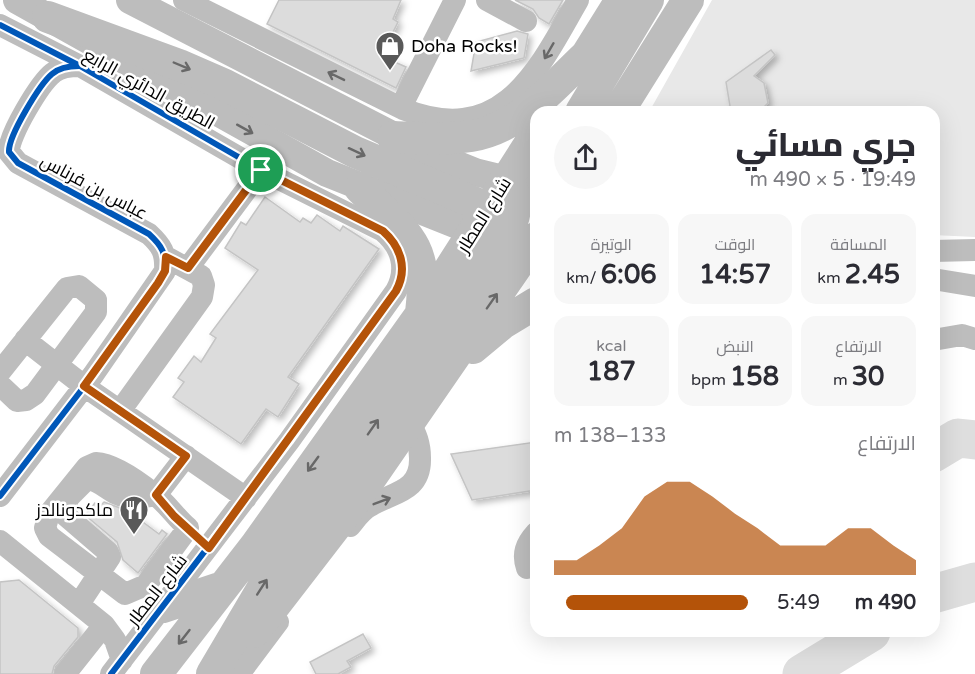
<!DOCTYPE html>
<html lang="ar">
<head>
<meta charset="utf-8">
<style>
	:root { --surface:#fff; --page:#f7f7f7; --text:#2b2b33; --muted:#7c7c81; --accent:#b45309 }
	body { margin:0; font-family:"Varela Round",Cairo,sans-serif; background:var(--page); color:var(--text); direction:rtl; height:100vh; display:flex; flex-direction:column; font-size:22px; white-space:nowrap }
	* { box-sizing:border-box; margin:0 }
	p { font-size:20px; color:var(--muted) }
	.icon { flex:none; width:33px; height:33px; fill:none; stroke:currentColor; stroke-width:2; stroke-linecap:round; stroke-linejoin:round }
	.map { position:relative; flex:1; overflow:hidden; direction:ltr }
	.panel { position:absolute; left:530px; top:106px; width:410px; height:531px; display:flex; flex-direction:column; background:var(--surface); border-radius:18px; box-shadow:0 6px 24px #0002; direction:rtl }
	.panel>* { flex:none }
	.pin { position:absolute; display:grid; place-items:center; width:51px; height:51px; color:#fff; margin:-26px; border:3px solid #fff; border-radius:50%; box-shadow:0 2px 6px #0007 }
	.round { display:grid; place-items:center; flex:none; width:63px; height:63px; border-radius:32px; background:var(--page) }
	.overview { display:flex; align-items:center; justify-content:space-between; height:102px; padding:0 24px }
	h1 { font-size:33px; font-weight:800; line-height:45px }
	.stats { display:grid; grid-template-columns:repeat(3,1fr); gap:9px; height:102px; padding:6px 24px }
	.stats div { display:grid; align-content:center; border-radius:15px; background:var(--page); text-align:center }
	.stats b { font-size:26px; font-weight:800 }
	.stats small { font-size:16px; font-weight:400 }
	.stats p { font-size:16px }
	.chart { height:168px; padding:12px 24px }
	.chart p { display:flex; justify-content:space-between }
	.chart svg { width:100%; height:108px; margin-top:6px; fill:var(--accent); opacity:.7 }
	ul { padding:0 24px; list-style:none; font-size:20px }
	li { display:grid; grid-template-columns:96px 72px 1fr; align-items:center; height:45px }
	li i { height:15px; border-radius:8px; background:var(--accent) }
	.map>svg:first-child { display:block }
	.green { fill:#e8e8e8 }
	.lines { fill:none; stroke-linecap:round; stroke-linejoin:round }
	.taxiway { stroke:#dedede; stroke-width:39 }
	.building { fill:#dcdcdc; stroke:#c4c4c4; stroke-width:1.5; filter:url(#shadow) }
	.minor { stroke:#bdbdbd; stroke-width:22 }
	.major { stroke:#bdbdbd; stroke-width:28 }
	.highway { stroke:#bdbdbd; stroke-width:32 }
	.cycleway-casing { stroke:#fff; stroke-width:10 }
	.cycleway { stroke:#0057b8; stroke-width:6 }
	.oneway { stroke:#686868 }
	.route-casing { stroke:#fff; stroke-width:12 }
	.route { stroke:#b45309; stroke-width:8 }
	.labels { text-anchor:middle; dominant-baseline:central; stroke-width:5; stroke-linejoin:round; paint-order:stroke }
	.poi-label { font-size:18px; fill:#000; stroke:#fff; text-anchor:start }
	.street-label { font-size:18px; fill:#000; stroke:#fff }
</style>
</head>
<body>
<div class="map">
<svg width="975" height="674" viewBox="0 0 975 674">
	<defs>
		<filter id="shadow"><feDropShadow dx="3.5" dy="3.5" stdDeviation="3" flood-color="#0004"/></filter>
	</defs>
	<rect width="100%" height="100%" fill="#fff"/>
	<path class="green" d="M712,0H975V237L933,235V112H649Z"/>
	<g class="lines">
		<path class="taxiway" d="M933,453L958,438L975,440
			M933,594L975,582
			M802,674L871,632"/>
	</g>
	<path class="building" d="M279,0H401L393,19L398,22L381,56L406,67L396,88L267,24Z
		M515,0H563L549,24L539,18L533,9Z
		M517,31L528,34L524,58L471,71L476,42Z
		M771,50L775,55L754,76L764,83L768,103L759,112H731L726,82Z
		M265,197L300,222L303,218L311,223L317,215L340,231L343,226L379,249L288,377L299,384L278,417L266,409L241,444L173,397L184,382L178,378L194,356L201,362L216,338L210,334L258,270L225,248L241,222L246,225Z
		M536,442V490L472,500L451,454Z
		M104,502L128,511L159,534L162,530L167,534L138,573L123,560L117,542L85,515L95,503L100,506Z
		M19,580L78,628V637L54,666L52,674H0V582Z
		M363,634L371,648L347,661L351,667L338,674H316L310,662Z"/>
	<g class="lines">
		<path class="minor" d="M184,0L403,109C501,148 537,73 578,0
			M487,0L526,21
			M0,25L80,66L261,170L383,231C402,247 408,269 396,291L289,441L111,674
			M406,97L455,0
			M933,251L975,250
			M188,268L261,170
			M933,279L975,286
			M25,340L84,386L246,498
			M933,340L962,335L975,339
			M0,372L67,288L79,286L96,300V312L35,394L26,400L17,401L0,385
			M120,411L202,297L204,285L201,276L166,257
			M96,463C114,464 139,482 154,494C167,503 175,517 188,528L146,585L125,594L49,536L45,528L49,514L87,467Z
			M0,496L93,375L165,271C166,253 162,246 149,234L18,163L9,152C8,136 40,83 53,73C60,67 70,66 80,66
			M350,526C356,519 361,511 370,506C393,492 421,492 420,458C420,444 417,434 409,423
			M0,541L104,625L115,640L122,660
			M527,568C522,554 526,544 536,533
			M79,604L110,557L108,552L65,515L68,498L87,479C99,480 106,489 117,494C129,500 143,497 156,495L186,456
			M65,674L104,625
			M239,674L278,622"/>
		<path class="major" d="M17,0L327,173L495,240
			M130,0L423,151L475,172L536,187"/>
		<path class="highway" d="M48,17L179,65L225,85L355,152L506,216
			M578,69L621,0
			M581,112L648,0
			M618,112L688,0
			M393,137C419,138 446,140 471,136C521,128 555,84 590,52
			M360,188C405,232 430,244 421,313
			M473,348L503,323L536,303
			M163,607L223,587
			M254,632L352,505L536,238
			M156,674L256,545L421,314L536,134
			M212,674L277,564L503,242C513,223 524,198 505,181"/>
		<g class="cycleway-casing">
			<path id="cycleway" d="M0,25L80,66L261,170L383,231C402,247 408,269 396,291L289,441L111,674
				M0,496L93,375L165,271C166,253 162,246 149,234L18,163L9,152C8,136 40,84 52,74C60,67 70,66 79,66"/>
		</g>
		<use href="#cycleway" class="cycleway"/>
	</g>
	<defs><path id="oneway-shaft" d="M-6 0H5M1.5-3L5.5 0L1.5 3" fill="none" stroke-width="1.6" stroke-linecap="round" stroke-linejoin="round" transform="scale(1.5)"/></defs>
	<g class="oneway">
		<use href="#oneway-shaft" transform="translate(549 51) rotate(120)"/>
		<use href="#oneway-shaft" transform="translate(182 66) rotate(23)"/>
		<use href="#oneway-shaft" transform="translate(336 76) rotate(-154)"/>
		<use href="#oneway-shaft" transform="translate(245 129) rotate(29)"/>
		<use href="#oneway-shaft" transform="translate(357 152) rotate(25)"/>
		<use href="#oneway-shaft" transform="translate(492 301) rotate(-55)"/>
		<use href="#oneway-shaft" transform="translate(373 427) rotate(-55)"/>
		<use href="#oneway-shaft" transform="translate(313 464) rotate(126)"/>
		<use href="#oneway-shaft" transform="translate(382 501) rotate(-21)"/>
		<use href="#oneway-shaft" transform="translate(262 587) rotate(-57)"/>
		<use href="#oneway-shaft" transform="translate(184 637) rotate(128)"/>
	</g>
	<g class="lines">
		<g class="route-casing">
			<path id="route" d="M261,170L383,231C401,247 408,269 396,291L209,548L174,516L156,495L186,456L84,386L158,283L165,271L166,257L188,268Z"/>
		</g>
		<use href="#route" class="route"/>
	</g>
	<defs>
		<g id="shop-pin" transform="scale(1.5)"><path d="M0 17L-7.5 6A9.5 9.5 0 1 1 7.5 6Z" fill="#595959" stroke="#fff"/><path d="M-5-2.5h2.3a2.7 3.5 0 0 1 5.4 0H5L5.5 6h-11ZM-1.5-2.5h3a1.5 2.3 0 0 0-3 0Z" fill="#fff"/></g>
		<g id="restaurant-pin" transform="scale(1.5)"><path d="M0 17L-7.5 6A9.5 9.5 0 1 1 7.5 6Z" fill="#595959" stroke="#fff"/><path d="M-5-6h1v4h1v-4h1v4h1v-4h1v5L-1.5 .5V6h-2V.5L-5-1ZM5-6V6H3V1.5H1.5Q1.5-4 5-6Z" fill="#fff"/></g>
	</defs>
	<g fill-rule="evenodd">
		<use href="#shop-pin" x="390" y="46"/>
		<use href="#restaurant-pin" x="134" y="510"/>
	</g>
	<g class="labels">
		<g class="poi-label">
			<text x="411" y="46">Doha Rocks!</text>
			<text x="113" y="510" text-anchor="end">ماكدونالدز</text>
		</g>
		<g class="street-label">
			<text transform="translate(149 89) rotate(29)">الطريق الدائري الرابع</text>
			<text transform="translate(94 187) rotate(28)">عباس بن فرناس</text>
			<text transform="translate(484 215) rotate(-58)">شارع المطار</text>
			<text transform="translate(157 590) rotate(-52)">شارع المطار</text>
		</g>
	</g>
</svg>
<div class="pin" style="left:261px;top:170px;background:#1e9e55"><svg class="icon" aria-label="arrive" viewBox="0 0 24 24"><path d="M6 21V4h12l-3 4 3 4H6"/></svg></div>
<section class="panel">
<div class="overview"><div><h1>جري مسائي</h1><p>19:49 · 5 × 490 m</p></div><a class="round"><svg class="icon" aria-label="share" viewBox="0 0 24 24"><path d="M12 15V3M7 8l5-5 5 5M5 13v7h14v-7"/></svg></a></div>
<div class="stats">
<div><p>المسافة</p><b>2.45<small> km</small></b></div>
<div><p>الوقت</p><b>14:57</b></div>
<div><p>الوتيرة</p><b>6:06<small> /km</small></b></div>
</div>
<div class="stats">
<div><p>الارتفاع</p><b>30<small> m</small></b></div>
<div><p>النبض</p><b>158<small> bpm</small></b></div>
<div><p>kcal</p><b>187</b></div>
</div>
<div class="chart"><p><span>الارتفاع</span>133–138 m</p>
<svg viewBox="0 0 160 44" preserveAspectRatio="none"><path d="M0 44V38L10 38L20 32L30 25L40 12L50 6L60 6L70 12L80 19L90 25L100 32L110 32L120 32L130 25L140 25L150 32L160 38V44z"/></svg>
</div>
<ul>
<li><b>490 m</b>5:49<i style="width:94%"></i></li>
</ul>
</section>
</div>
</body>
</html>
